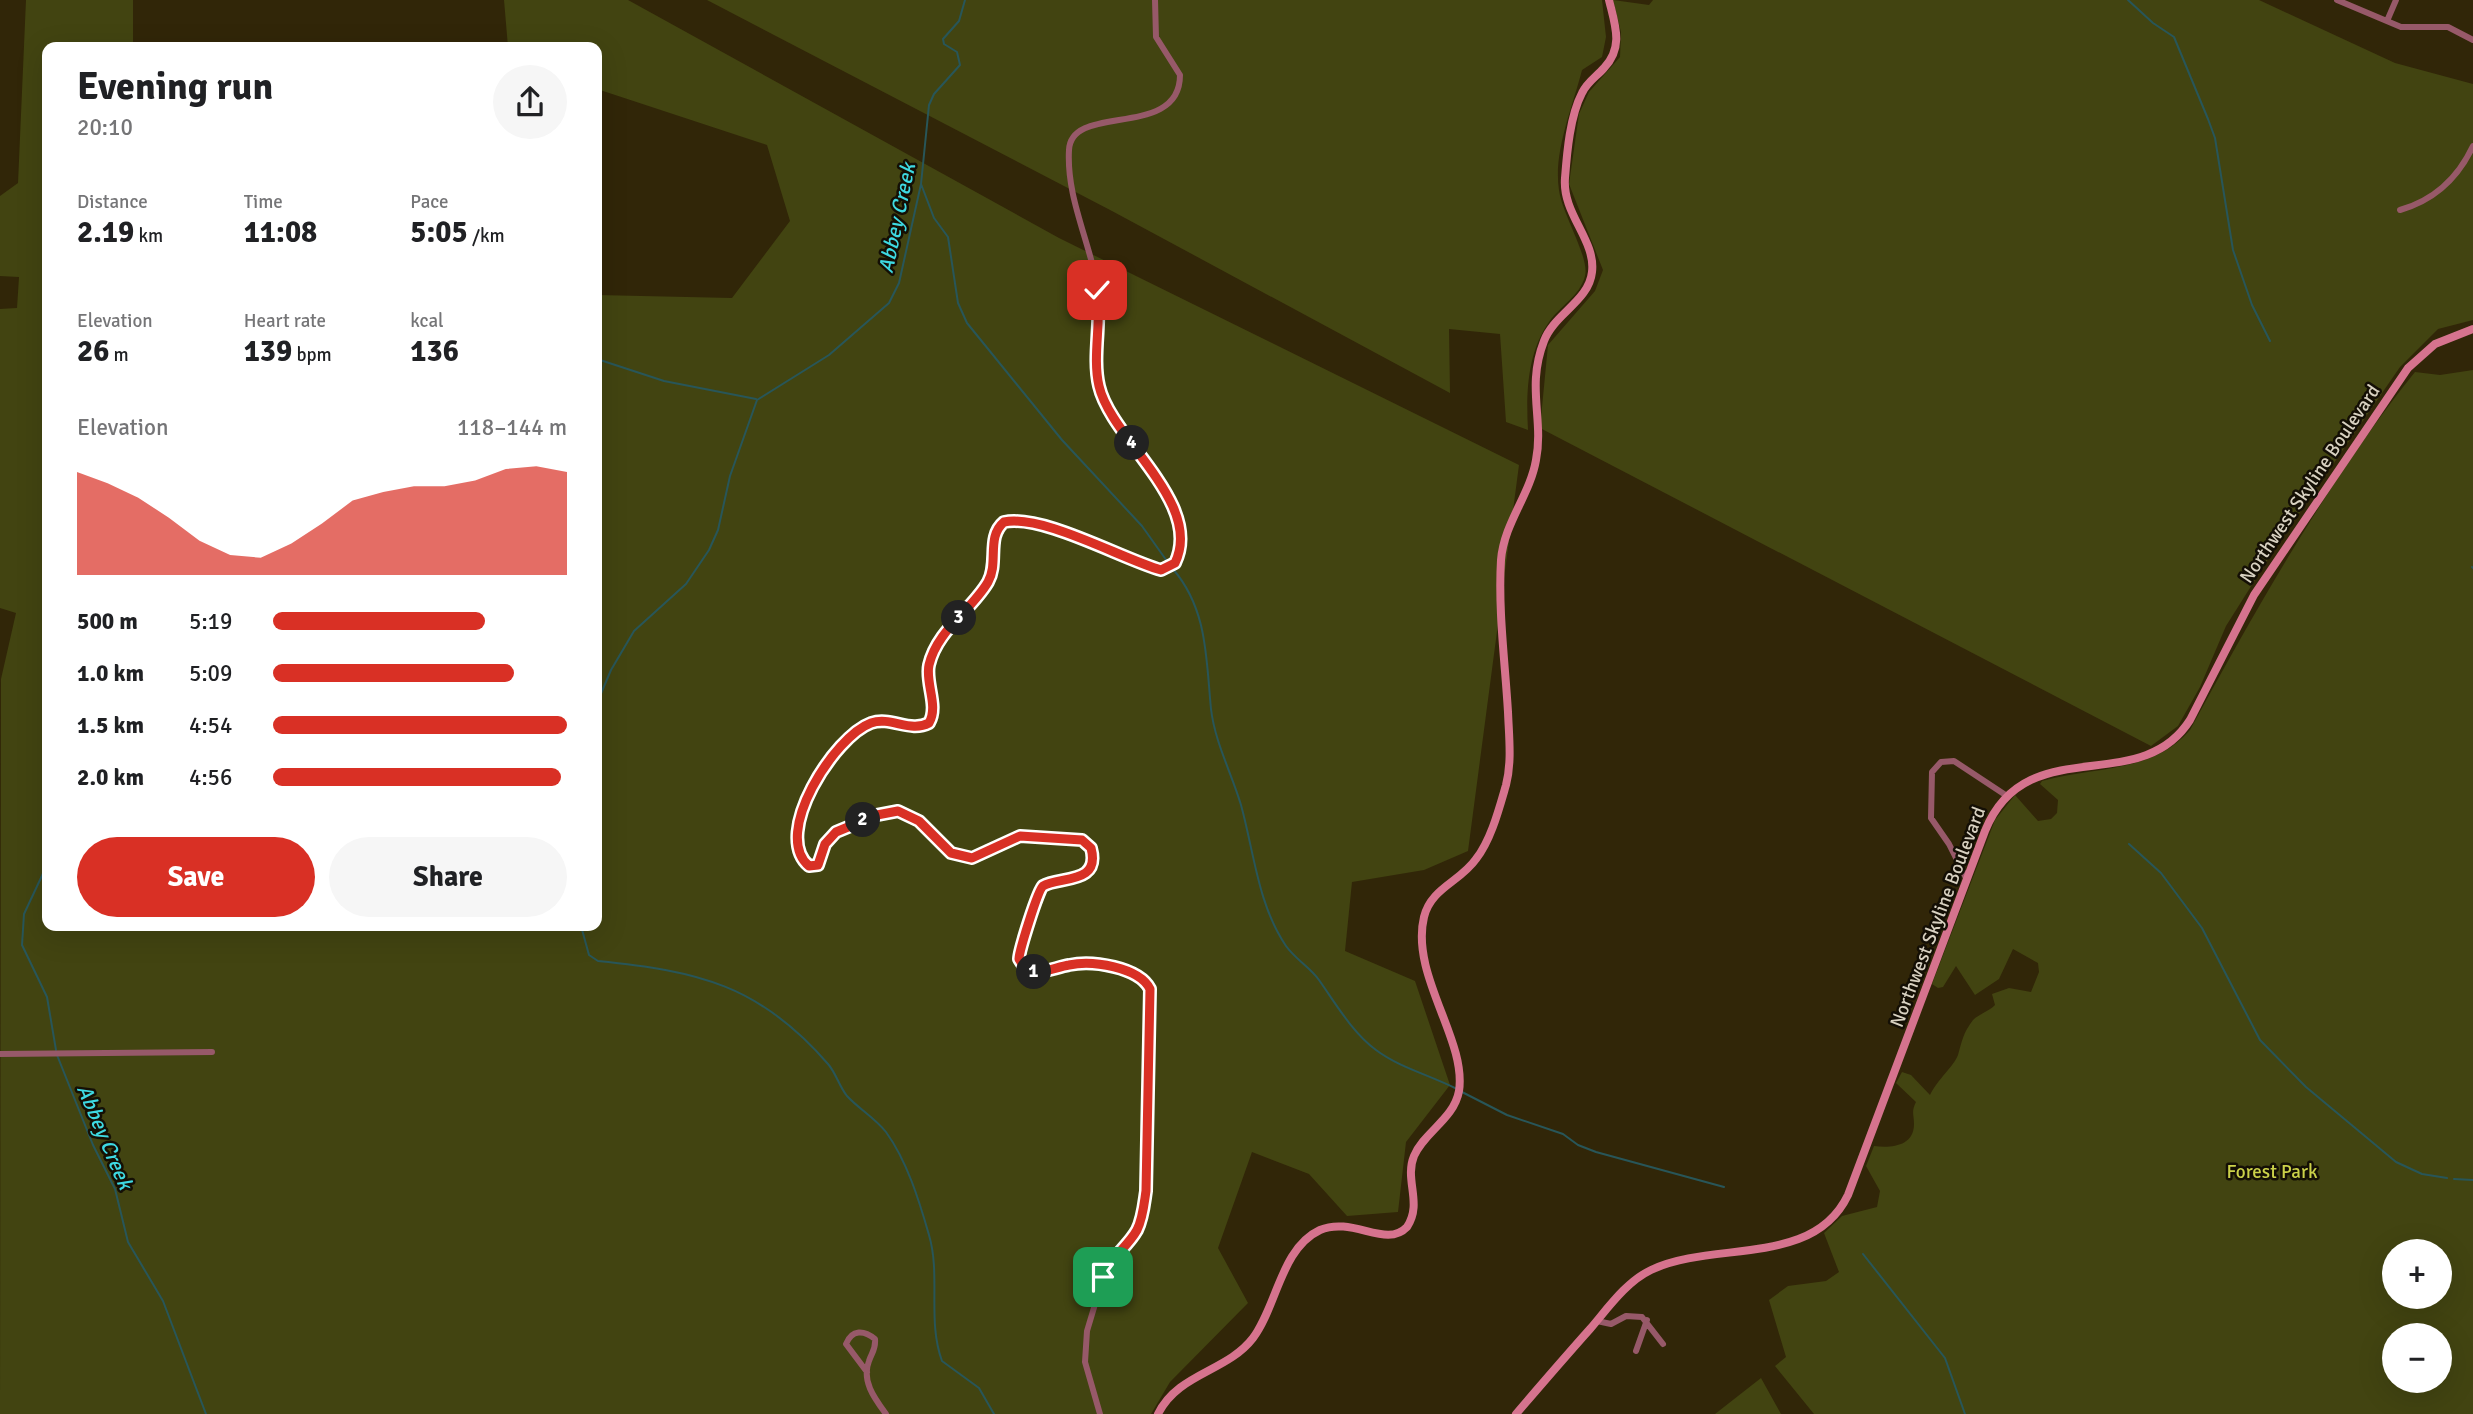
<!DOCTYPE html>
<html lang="en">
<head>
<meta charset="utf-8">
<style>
	:root { --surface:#fff; --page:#f6f6f6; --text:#202124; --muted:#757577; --accent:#d93025 }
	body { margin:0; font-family:Signika,sans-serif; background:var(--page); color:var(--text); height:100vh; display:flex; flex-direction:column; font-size:26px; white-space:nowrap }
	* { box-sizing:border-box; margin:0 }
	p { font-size:23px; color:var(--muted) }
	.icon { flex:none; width:38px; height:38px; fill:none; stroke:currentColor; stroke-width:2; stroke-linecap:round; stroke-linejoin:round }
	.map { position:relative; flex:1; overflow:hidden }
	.panel { position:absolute; left:42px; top:42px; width:560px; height:889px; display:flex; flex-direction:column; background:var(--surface); border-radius:14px; box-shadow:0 7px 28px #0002 }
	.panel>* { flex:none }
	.tools { position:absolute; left:2382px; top:1239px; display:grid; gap:14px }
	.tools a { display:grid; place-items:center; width:70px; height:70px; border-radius:50%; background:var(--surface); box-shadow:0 7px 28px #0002; font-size:35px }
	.pin { position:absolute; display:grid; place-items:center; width:60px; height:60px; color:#fff; margin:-30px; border-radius:14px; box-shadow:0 4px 10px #0006 }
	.km { position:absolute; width:35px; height:35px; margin:-18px; border-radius:50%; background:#222; color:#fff; font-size:19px; line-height:35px; text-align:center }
	.round { display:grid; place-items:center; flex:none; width:74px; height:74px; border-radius:37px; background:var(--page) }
	.headline { display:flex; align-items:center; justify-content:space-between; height:119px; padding:0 35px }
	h1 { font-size:38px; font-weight:800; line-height:52px }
	.stats { display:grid; grid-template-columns:repeat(3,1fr); gap:10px; height:119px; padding:7px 35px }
	.stats div { display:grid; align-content:center }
	.stats b { font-size:30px; font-weight:800 }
	.stats small { font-size:19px; font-weight:400 }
	.stats p { font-size:19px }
	.chart { height:196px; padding:14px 35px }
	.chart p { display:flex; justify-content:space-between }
	.chart svg { width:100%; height:126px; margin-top:7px; fill:var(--accent); opacity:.7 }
	.button { display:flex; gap:14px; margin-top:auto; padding:14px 35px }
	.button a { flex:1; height:80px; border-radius:42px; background:var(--accent); color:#fff; font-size:28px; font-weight:800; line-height:80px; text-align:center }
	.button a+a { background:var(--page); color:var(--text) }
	ul { padding:0 35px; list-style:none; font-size:23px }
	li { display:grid; grid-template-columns:112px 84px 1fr; align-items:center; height:52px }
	li i { height:18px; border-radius:9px; background:var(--accent) }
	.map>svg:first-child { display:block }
	.green { fill:#424411; fill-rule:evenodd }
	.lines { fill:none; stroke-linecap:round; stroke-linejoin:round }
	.stream { stroke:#285659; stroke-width:2 }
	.minor { stroke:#975969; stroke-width:6 }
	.secondary { stroke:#d6738e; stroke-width:8 }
	.route-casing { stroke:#fff; stroke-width:14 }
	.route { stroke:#d93025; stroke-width:9 }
	.labels { text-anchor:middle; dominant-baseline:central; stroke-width:5; stroke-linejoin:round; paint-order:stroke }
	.street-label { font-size:19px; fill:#d8d1c1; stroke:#140f05 }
	.park-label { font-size:19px; fill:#cbd149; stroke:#140f05 }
	.water-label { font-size:21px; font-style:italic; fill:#3ed9e2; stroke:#140f05 }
</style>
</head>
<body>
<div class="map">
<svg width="2473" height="1414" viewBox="0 0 2473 1414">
	<rect width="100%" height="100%" fill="#312608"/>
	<path class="green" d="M26,0H133V47H47V926H597V295L732,298L790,221L767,145L597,89V47H508L504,0H628L1059,238L1519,465L1468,851L1424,870L1352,882L1345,951L1415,981L1450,1085L1406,1142L1398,1212L1347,1216L1309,1174L1252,1152L1218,1248L1248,1303L1170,1382L1151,1414H0L1,679L16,613L0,608V309L17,308L19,277L0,276V196L18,183Z
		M707,0H1602L1606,37L1602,57L1582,70C1573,106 1553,152 1559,190C1562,214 1590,258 1585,276C1580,296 1560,306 1549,322C1527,353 1526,394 1528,430L1506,422L1500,334L1449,329L1450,393L1112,211Z
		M1613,0L1649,5L1653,0H2259L2395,63L2473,84V320L2438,329L2400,367L2272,553L2226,626L2200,687L2178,726L2151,746L1540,428L1548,345L1595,291L1603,270L1569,184L1579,114L1589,92L1620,57L1621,32Z
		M2473,370V1414H1814L1775,1366L1786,1357L1769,1300L1788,1286L1826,1281L1839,1272L1824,1233L1842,1216L1877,1207L1880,1191L1866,1166L1874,1146C1890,1148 1914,1147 1914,1124C1914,1114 1911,1112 1916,1102L1896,1083L1902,1072L1911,1075L1930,1095C1937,1080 1954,1066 1958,1055C1962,1041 1963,1033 1973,1020C1979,1014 1988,1012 1995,1005L1992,994L2009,988L2031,992L2039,972L2038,963L2013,949L1999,979L1975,995L1956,966L1943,987L1938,988L1932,984L1995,820L2015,795L2038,821L2051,819L2057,813L2058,800L2040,784L2042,781C2094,766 2152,774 2190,730C2255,611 2330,477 2415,372L2440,375ZM2394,1251H2440V1297H2394ZM2394,1335H2440V1381H2394Z
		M1761,1378L1781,1414H1715Z"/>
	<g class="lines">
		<path class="stream" d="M2128,0L2153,23L2174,37L2208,119L2215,138L2233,250L2252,305L2270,341
			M921,184L934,218L948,237L958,303L967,323L1062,440L1142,526L1169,564
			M597,359L664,381L756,399
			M2472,567L2473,568
			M1173,569C1208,610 1206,659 1211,709C1215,743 1232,774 1241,805C1254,852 1258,905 1286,946C1296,960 1310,967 1319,980C1336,1004 1352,1032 1376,1050C1400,1068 1430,1075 1457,1089
			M597,703L611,670L634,631L686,584L709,550L718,530L730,476L757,400L829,355L889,303L899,283L921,184L929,105L934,94L960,65L957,52L944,44L943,39L959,21L965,0
			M2129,844L2161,873L2202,928L2260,1040L2306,1087L2396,1162L2422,1174L2447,1178
			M47,865L24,914L22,945L47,997L56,1050
			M581,926L589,955L598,961C698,971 760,985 828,1064C836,1073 839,1086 847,1096C859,1109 875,1118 886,1132C907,1161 919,1200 929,1235C941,1276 927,1320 942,1361L979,1388L994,1414
			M57,1055L93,1145L115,1189L128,1242L163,1301L206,1414
			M1462,1092L1507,1115L1563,1134L1578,1145L1596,1152L1724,1187
			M2454,1179L2473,1180
			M1863,1254L1945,1358L1965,1414"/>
		<path class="minor" d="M2337,0L2401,27H2448L2473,40
			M2387,21L2396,0
			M2400,210C2435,200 2458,178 2473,146
			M1967,880L1949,844L1931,818L1932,772L1941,762L1954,761L2007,796
			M0,1054L212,1052
			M1597,1321L1611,1324L1626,1316L1642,1317L1663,1344
			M1636,1351L1647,1320
			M867,1372L846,1344C852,1329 864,1330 875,1339C876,1349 872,1352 869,1361C861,1381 875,1399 886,1414
			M1100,1414L1085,1362L1087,1331L1105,1271L1137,1229L1146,1191L1150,989C1138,968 1092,960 1069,964C1056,967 1045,973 1032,972L1026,970L1019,959C1019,951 1038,890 1043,887C1059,876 1100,885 1091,848C1080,836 1029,832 1013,837C998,841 982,860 965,858C918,853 937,795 864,820C852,824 835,828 827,840C822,848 823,857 818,865L809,866C771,834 834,743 866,726C887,715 909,734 929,723C938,706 925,684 929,665C937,630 971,611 988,582C999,563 986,537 1004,522C1042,514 1122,559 1161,570L1168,569L1177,557C1190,502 1133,450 1108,406C1090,375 1101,336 1099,302C1095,250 1066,203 1069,150C1071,102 1180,140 1180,75L1156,37L1155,0"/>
		<path class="secondary" d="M1158,1414C1178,1373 1227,1372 1253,1338C1277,1306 1281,1248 1320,1230C1353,1216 1386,1249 1407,1227C1423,1203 1404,1180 1414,1156C1424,1132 1454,1119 1459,1091C1467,1040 1410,975 1424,917C1431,888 1460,882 1476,859C1491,840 1499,809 1506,785C1512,762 1509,737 1508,712C1505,662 1498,610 1501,560C1504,523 1530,495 1536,460C1544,419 1526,387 1544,341C1554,314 1589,301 1592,272C1596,240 1562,214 1565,178C1567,152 1570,116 1582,93C1587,82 1596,77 1604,68C1624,47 1615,25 1609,0
			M1516,1414C1540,1386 1565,1357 1590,1329C1608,1308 1626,1282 1651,1270C1714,1240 1813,1268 1848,1195L1985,831C2026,729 2140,799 2190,720L2254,595L2408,368L2435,344L2473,329"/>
	</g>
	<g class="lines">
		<g class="route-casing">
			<path id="route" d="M1097,290C1102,321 1092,356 1099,386C1111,439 1204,503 1175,563L1161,570C1122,559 1043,514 1004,522C986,537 999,563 988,582C971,611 937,630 929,665C925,683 939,706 929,723C910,733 891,716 871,723C835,736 771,834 809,866L818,865L825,844L836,832L877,815L898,811L919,821L951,853L972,858L1020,836L1082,840L1091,848C1101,885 1059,876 1043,886C1038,890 1019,951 1019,959L1026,970L1032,972C1045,973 1057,967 1069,965C1092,960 1139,967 1150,989L1146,1191C1144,1204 1143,1218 1137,1230C1127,1248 1109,1258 1103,1277"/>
		</g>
		<use href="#route" class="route"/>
	</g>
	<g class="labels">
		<g class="street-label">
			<text transform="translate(2310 484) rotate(-56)">Northwest Skyline Boulevard</text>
			<text transform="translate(1938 917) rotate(-69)">Northwest Skyline Boulevard</text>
		</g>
		<g class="park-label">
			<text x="2272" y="1172">Forest Park</text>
		</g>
		<g class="water-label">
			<text transform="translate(897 218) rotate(-78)">Abbey Creek</text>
			<text transform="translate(105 1137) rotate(67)">Abbey Creek</text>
		</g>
	</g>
</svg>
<div class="tools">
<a>+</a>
<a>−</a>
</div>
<div class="pin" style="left:1103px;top:1277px;background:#1e9e55"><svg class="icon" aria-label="arrive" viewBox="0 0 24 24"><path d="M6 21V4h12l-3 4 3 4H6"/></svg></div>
<div class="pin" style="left:1097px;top:290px;background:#d93025"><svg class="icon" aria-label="check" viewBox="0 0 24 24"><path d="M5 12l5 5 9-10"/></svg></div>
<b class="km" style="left:1034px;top:972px">1</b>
<b class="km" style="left:863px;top:820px">2</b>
<b class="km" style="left:959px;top:618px">3</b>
<b class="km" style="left:1132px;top:443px">4</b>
<section class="panel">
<div class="headline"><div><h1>Evening run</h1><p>20:10</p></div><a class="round"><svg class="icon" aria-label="share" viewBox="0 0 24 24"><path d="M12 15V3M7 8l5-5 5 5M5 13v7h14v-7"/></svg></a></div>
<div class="stats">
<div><p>Distance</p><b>2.19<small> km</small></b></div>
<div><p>Time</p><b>11:08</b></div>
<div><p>Pace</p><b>5:05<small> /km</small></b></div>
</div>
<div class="stats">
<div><p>Elevation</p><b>26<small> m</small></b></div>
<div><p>Heart rate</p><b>139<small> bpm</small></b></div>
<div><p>kcal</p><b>136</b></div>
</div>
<div class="chart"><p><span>Elevation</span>118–144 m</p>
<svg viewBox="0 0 160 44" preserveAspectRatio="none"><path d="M0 44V8L10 12L20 17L30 24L40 32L50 37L60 38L70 33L80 26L90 18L100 15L110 13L120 13L130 11L140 7L150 6L160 8V44z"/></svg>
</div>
<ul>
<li><b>500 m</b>5:19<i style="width:72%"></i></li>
<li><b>1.0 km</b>5:09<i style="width:82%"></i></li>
<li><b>1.5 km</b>4:54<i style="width:100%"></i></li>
<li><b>2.0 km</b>4:56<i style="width:98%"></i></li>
</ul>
<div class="button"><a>Save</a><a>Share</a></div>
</section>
</div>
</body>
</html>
